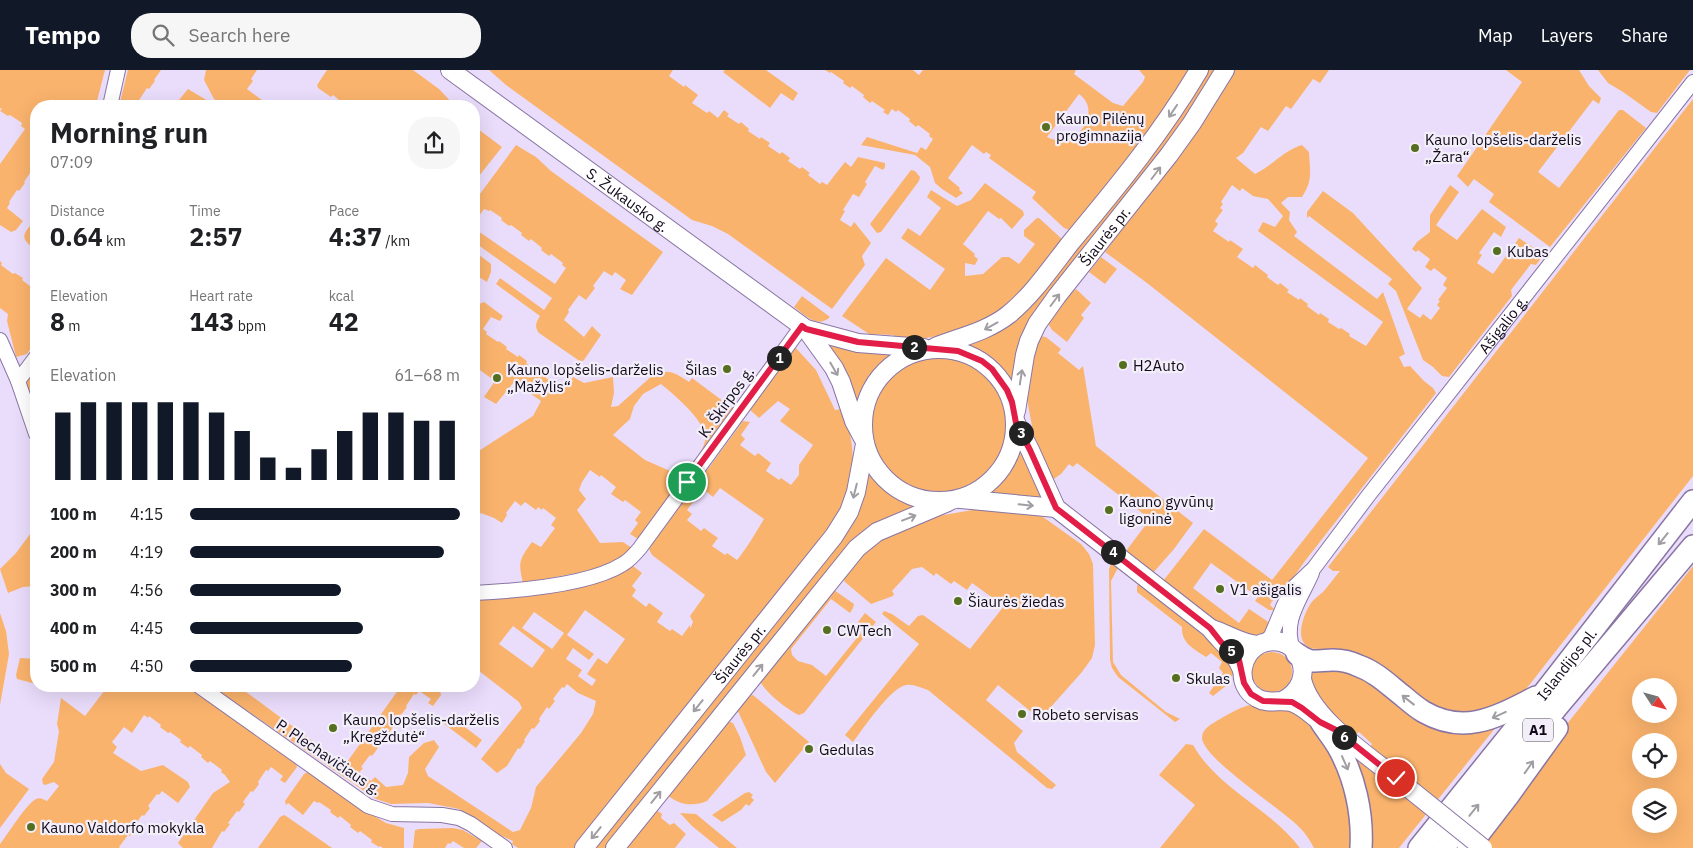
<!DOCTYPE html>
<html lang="en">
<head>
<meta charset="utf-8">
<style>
	:root { --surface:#fff; --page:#f6f6f6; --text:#202124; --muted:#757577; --accent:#111827 }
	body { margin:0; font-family:"IBM Plex Sans",sans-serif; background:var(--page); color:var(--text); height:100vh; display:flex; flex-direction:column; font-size:19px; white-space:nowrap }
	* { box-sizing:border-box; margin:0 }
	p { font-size:16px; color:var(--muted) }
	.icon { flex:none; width:28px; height:28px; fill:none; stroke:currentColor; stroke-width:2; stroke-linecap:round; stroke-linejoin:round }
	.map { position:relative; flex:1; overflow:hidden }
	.drawer { position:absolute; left:30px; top:30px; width:450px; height:592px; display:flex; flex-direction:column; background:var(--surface); border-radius:20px; box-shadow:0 5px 20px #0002 }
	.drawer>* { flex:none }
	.needle { width:32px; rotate:126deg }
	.controls { position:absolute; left:1632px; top:608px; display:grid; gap:10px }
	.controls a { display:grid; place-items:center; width:45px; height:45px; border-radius:50%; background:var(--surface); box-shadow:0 5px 20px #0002; font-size:25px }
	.pin { position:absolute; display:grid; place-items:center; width:42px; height:42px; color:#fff; margin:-21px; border:2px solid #fff; border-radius:50%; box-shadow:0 1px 5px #0007 }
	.km { position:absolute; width:25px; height:25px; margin:-12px; border-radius:50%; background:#222; color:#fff; font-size:14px; line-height:25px; text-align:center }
	.round { display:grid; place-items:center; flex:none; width:52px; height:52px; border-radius:20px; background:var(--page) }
	.head { display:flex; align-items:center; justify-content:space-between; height:85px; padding:0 20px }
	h1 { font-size:28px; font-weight:800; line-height:38px }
	.figures { display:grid; grid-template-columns:repeat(3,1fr); gap:8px; height:85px; padding:5px 20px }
	.figures div { display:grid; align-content:center }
	.figures b { font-size:25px; font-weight:800 }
	.figures small { font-size:14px; font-weight:400 }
	.figures p { font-size:14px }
	.chart { height:140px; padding:10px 20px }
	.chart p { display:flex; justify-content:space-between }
	.chart svg { width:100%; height:90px; margin-top:5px; stroke:var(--accent); stroke-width:6 }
	ul { padding:0 20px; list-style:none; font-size:16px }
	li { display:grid; grid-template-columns:80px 60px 1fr; align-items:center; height:38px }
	li i { height:12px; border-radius:6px; background:var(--accent) }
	header { display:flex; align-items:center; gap:30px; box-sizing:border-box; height:70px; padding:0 25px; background:var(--accent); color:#fff }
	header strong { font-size:24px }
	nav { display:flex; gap:28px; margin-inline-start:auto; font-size:18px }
	.search { width:350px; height:45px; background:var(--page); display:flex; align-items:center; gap:12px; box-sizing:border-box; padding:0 18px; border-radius:20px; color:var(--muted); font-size:19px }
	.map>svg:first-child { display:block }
	.green { fill:#fab36d; fill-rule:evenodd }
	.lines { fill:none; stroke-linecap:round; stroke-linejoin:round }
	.minor-casing { stroke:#8975a3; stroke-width:16 }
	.major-casing { stroke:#8975a3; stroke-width:20 }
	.highway-casing { stroke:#8975a3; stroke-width:24 }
	.minor { stroke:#fff; stroke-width:14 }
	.major { stroke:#fff; stroke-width:18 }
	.highway { stroke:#fff; stroke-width:21 }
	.major-bridge-casing { stroke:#8975a3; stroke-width:20; stroke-linecap:butt }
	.major-bridge { stroke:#fff; stroke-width:18 }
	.oneway { stroke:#a09da3 }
	.route-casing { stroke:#fff; stroke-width:10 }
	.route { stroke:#e11d48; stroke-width:6 }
	.poi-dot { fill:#566e1f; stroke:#f3eff9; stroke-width:2 }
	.labels { text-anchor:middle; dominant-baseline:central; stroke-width:4.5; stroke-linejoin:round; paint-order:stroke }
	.shield { fill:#f3eff9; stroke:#554e5d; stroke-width:1 }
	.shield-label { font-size:14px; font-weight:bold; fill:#11091a }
	.poi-label { font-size:15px; fill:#11091a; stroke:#f3eff9; text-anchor:start }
	.street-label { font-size:15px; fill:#11091a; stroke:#f3eff9 }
</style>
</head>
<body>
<header>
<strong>Tempo</strong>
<div class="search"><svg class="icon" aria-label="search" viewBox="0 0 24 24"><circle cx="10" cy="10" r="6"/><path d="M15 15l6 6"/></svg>Search here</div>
<nav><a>Map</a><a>Layers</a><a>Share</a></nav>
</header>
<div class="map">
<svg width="1693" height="778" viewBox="0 0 1693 778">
	<rect width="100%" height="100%" fill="#eaddfc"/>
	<path class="green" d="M0,0H105L97,31L103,33V36H36V98L34,101L32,100L24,112L25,113L19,121L17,120L9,132L10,133L7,138L23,151L16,160L11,162L0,155V94L25,59L21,56L22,53L10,45L8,46L0,41L2,39L0,38Z
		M128,0H161L154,10L155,11L149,19L147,18L139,30L140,32L137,36H119Z
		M206,0H257L251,9L253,11L247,19L270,36H225L214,29L204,10Z
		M327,0H413L439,19L455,36H344V34L333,25L331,27L318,18L317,15Z
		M489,0H673L669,6L684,17L685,15L698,25L692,33L707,43L709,41L718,48L724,40L729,44L727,46L739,54L741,52L749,59L748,61L760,69L761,67L770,73L768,76L780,84L782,82L790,88L788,91L800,99L802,97L810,103L808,105L820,114L822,112L827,115L845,92L851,97L858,87L885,93V97L883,100L875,96L865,112L867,114L859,127L853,124L843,140L845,141L840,150L851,157L854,152L856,154L871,173L862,186L865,195L832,239L728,164L712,156L692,150L506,15Z
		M725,0H766L798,23L793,31L781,23L770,38L723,2Z
		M825,0H913L919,5L923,0H1076L1074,4L1113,33L1123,36L1143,12L1145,7L1139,0H1192L1177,23L1075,159L1069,160L1064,158L1032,128L1036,122L989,88L991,85L986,82L984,84L972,75L948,108L960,118L959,120L963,123L956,128L942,119L935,113L930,97L915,85L861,75L867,67L917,83L921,77L926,80L933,69L929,66L930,64L918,55L916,57L909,51L910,49L898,40L896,42L892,39L888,45L883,42L885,40L872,31L870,33L863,27L864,25L852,16L850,18L843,13L844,11L831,2L830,3ZM1079,24C1104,42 1075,82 1047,67Z
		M1207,0H1219L1193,42L1084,184L1014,316C999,296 986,281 961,275L1002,257Z
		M1232,0H1329L1320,13L1313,9L1291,39L1286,36L1268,61L1261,57L1243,83L1236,88L1255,104C1272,96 1284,80 1302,75L1309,82C1310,102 1313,110 1302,127H1288L1281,133L1290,142L1289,150L1297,162L1294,166L1377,229L1383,222L1405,284L1399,287L1404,297L1410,296L1424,311L1433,318L1436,323L1305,491L1278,529L1272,531L1270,535L1275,540H1269L1255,531L1258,527L1211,493L1193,518L1239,553L1249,539L1267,551L1269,554L1267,563L1256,569L1226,558L1163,511L1204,459L1272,510L1368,388L1147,213L1105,182ZM1232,115L1240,121L1242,118L1253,126L1268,129L1283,146L1275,157L1263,152L1258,161L1383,252L1366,276L1349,266L1350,264L1341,258L1339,259L1328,252L1329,249L1320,243L1319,245L1307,236L1308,234L1300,228L1299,230L1287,222L1289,220L1280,213L1278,215L1267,207L1268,205L1255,195L1253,198L1237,187L1243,179L1230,170L1229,172L1213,161L1218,154L1215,151L1223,140L1220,138L1223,134L1221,132Z
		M1506,0H1579L1589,16L1601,28L1599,34L1593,30L1538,102L1559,118L1619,40H1623L1646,58L1550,177L1489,132L1494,124L1474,109L1468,117L1457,106L1522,12Z
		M1598,0H1690L1657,43L1651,42L1623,22L1608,13Z
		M188,19L208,31L206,34L197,31L193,36H174Z
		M1693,29V406L1523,623L1507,635L1460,648L1321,585V579C1291,581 1301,548 1311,533C1314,529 1319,525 1323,522C1329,515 1334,508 1340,501H1333L1328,497Z
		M474,56L502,77L475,111L474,110Z
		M516,75L536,87L551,101L663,182L632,225L620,219L626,210L615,202L612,206L604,201L593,216L595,218L586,230L579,225L568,240L569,242L564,250L584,267L592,256L601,265L584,290L581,292L539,263C534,256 536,253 540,246L496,214L500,208L544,240L552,228L474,172V132ZM484,139L489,141L490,140L502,148L501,150L509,156L511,155L522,163L521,165L529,171L531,169L542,178L541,180L549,186L551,184L563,193L562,195L566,198L555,214L475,159L476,150Z
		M911,100L915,101L920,107L919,111L881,162L877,163L870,154Z
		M985,113L1023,141L1024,145L1012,159L1001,148L999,149L988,141L963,174L975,184L974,186L978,189L975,195L965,193V206L983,204L1002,187H1009L1019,194L1035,174L1024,166V160L1037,148H1039L1063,170L1021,224L983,253L943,265L903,272L894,271V265L869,264L842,246L886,188L930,220L945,199L901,168L908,158L920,166L941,138L927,127L931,120L957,136L971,130Z
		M1450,115L1459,122L1436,155L1457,170L1482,139L1506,157L1501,167L1494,162L1479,183L1482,185L1477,193L1493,204L1519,168L1540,182L1542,187L1536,195L1531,194L1511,220L1512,226L1449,307L1442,306L1433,297L1423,290L1396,221L1388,214L1392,209L1309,146L1307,148V142L1323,121L1353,143L1422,218L1407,239L1420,248L1423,244L1431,250L1440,238L1437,235L1440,231L1438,230L1447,218L1443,215L1447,208L1434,198L1431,201L1425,197L1430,189L1418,180L1416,182L1412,179L1417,172L1430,162V145Z
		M36,148V180C17,166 24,165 36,148Z
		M474,181L491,194V202L487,212L474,204Z
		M1101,187L1117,199L1105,214L1089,202Z
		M0,191L2,193L1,195L13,204L15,203L23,208L22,210L34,219H36V270L27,284L16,287L7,251L8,244L0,238Z
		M1076,219L1091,233L1081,245L1084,248L1067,272L1052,260L1047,252L1055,239Z
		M802,226L830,247C817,259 805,245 794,237Z
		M484,232L503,246L500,251L491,247L483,259L487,262L486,264L498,272L499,271L507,277L506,279L518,287L519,285L527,291L526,293L538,302L540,301L547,306L546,308L559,317L560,316L564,319L573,307L584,313L613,307L614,323L611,337L618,336L653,305C669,298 676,303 689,312L692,308L735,340L692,399C696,391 703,379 705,371C708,352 674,325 661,314L643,324L634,336L630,349L613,365L645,390L670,401L681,413L638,469L630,464L638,453L635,450L641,442L625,430L623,432L611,424L616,417L601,405L600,407L590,400L582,412L579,420L586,429L577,440L600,473L623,472L632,478L615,491L593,500L523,513C518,492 519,490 532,472L541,477L555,458L551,455L556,448L543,438L542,440L538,437L536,440L525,432L521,436L515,431L506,443L507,445L502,453L494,448L481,443L474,449V384L533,346L541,331L514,312L496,334L484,327L495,311L477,298H474V241L479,234Z
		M1039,266L1046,267L1061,279L1058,283L1079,300L1083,296L1096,376L1193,453L1174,479L1153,503L1126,481L1150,449L1077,393L1073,397L1069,394L1061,404L1051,411L1039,388L1034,367L1027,329V308Z
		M826,271L903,278C879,293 867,311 856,337Z
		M795,277L816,300L835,340L842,339C858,375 857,421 834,455C828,463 821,471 814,478C793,503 770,527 753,556L576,778H518L512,774L513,771L495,763L459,739L428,733L391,734L376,729L220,622L222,616H238L345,695L401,616H424L431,622L435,617L440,621L441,625L433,636L428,633L431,629L419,621L416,625L414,624L406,636L407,637L401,645L400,644L391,656L393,657L387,666L385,665L376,676L378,678L372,686L370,685L361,697L363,698L359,703L371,711L375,707L386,717L403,715L408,703L409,687L424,673L434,670L439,677L425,699L428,706L513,762L520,760L531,738L536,717L581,663L593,644L596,631L578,623L567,614L564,618L562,617L553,629L555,631L549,639L547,637L539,649L540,651L534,659L532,658L524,670L525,671L520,679L518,678L507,696L497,703L481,689L522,638L519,632L474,597V531L607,509L633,496L642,503L632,516L636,520L632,526L646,537L649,533L663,543L657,552L670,561L672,559L682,566L690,555V559L693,552L690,546L705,525L652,485L649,479L690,420L697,427L687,440L692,444L687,450L701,461L704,458L718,468L712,476L725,485L727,483L737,490C747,478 756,462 764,449L720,418L713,427L697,414L743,351L750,352L741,365L745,369L740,375L755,386L758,383L771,393L766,401L779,410L781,408L791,415L799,405V395L813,375L780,351L790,339L778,331L759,348L750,340ZM585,540L625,569L607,594L598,588L587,604L596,610L592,616L578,606L582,600L566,589L573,578L589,590L594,584L567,565ZM534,542L564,563L552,579L522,558ZM513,556L545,580L532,598L499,574Z
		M871 355a69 69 0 1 1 138 0a69 69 0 1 1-138 0Z
		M36,299V332L32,321L29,322L25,313Z
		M1022,378L1048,432L987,424L1007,406Z
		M864,393C883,418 891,425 921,435L881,453L608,778H591L829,483Z
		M984,438L1022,440L1043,447L1081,474L1089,484L1093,494L1095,575L1092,588L1082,602L1042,647L1037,644L1035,645L998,615L986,630L1023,661L1014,673L1017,682L1056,715L1052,719L1047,718L928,620C921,618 914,614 906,615C890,618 864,658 853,672L845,665L919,574L882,544L884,541L892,544L909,556L918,546L923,545L970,579L1004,536L972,513L967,520L954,511L951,514L936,503L934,506L922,497L912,499L892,521L894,524L893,526L871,534L845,512L843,509L844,505L878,468L932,447Z
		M36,456V516L23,517L8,523L0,499L16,483Z
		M1111,494L1118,498L1111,511L1113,592L1121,605L1166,642L1180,649L1175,652L1118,607L1112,598L1110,590L1109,499Z
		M1693,496V778H1468ZM1641,616H1669V644H1641ZM1641,671H1669V699H1641ZM1641,726H1669V754H1641Z
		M1139,513L1221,580L1232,598L1233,604L1227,615L1213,626L1209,623L1223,603L1219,598L1222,592L1211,583L1206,587C1194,579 1181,573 1182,557L1137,522V516Z
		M834,520L854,534L853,538L850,543L831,529L791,579L792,585L798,591L812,595L826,606L865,558L858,552L865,543L876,552L804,643L799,645C789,641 762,620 760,610L830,521Z
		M0,543L6,561L9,584L0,635Z
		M1252 602a20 20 0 1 1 40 0a20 20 0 1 1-40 0Z
		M20,588L36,589V614L17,609L16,605Z
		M1326,596L1361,603L1418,646L1496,657L1399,778H1366L1354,690L1358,688L1361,690L1372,674L1359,662L1354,666L1311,623L1309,599Z
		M108,616H188L296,694L297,697L285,713L280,710L283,706L271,697L268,701L266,700L258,712L259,714L253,722L251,721L243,732L245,734L239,742L237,741L228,753L230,754L224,762L222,761L212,778H183L178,773L213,723L230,712L225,705L221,702L222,700L210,691L208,693L201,687L202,685L190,676L188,678L180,672L181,670L170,662L168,663L160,657L161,655L149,646L148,648L144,645L132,663L124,657L112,672L117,677L113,683L141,701L163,695L188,712L190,717L178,733L162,721L159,725L157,724L148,736L150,738L144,746L142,745L134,756L136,758L130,766L128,765L119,777L120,778H0V774C8,764 26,734 36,729C40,727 44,730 47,731L59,716L54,712L45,715L43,714L42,709L54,692L59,661L57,654L61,628L85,646Z
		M753,625L809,672L775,713L766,702L736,637L745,626Z
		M1255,634L1290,638L1313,655L1343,701L1355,778H1314C1311,772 1306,764 1301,759C1285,741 1203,689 1202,668C1202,658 1212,654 1220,649C1230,643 1242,636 1255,634Z
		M449,645L482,670L476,678L443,653Z
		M725,650L733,653L740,667L746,685L707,731C693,737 678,735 666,724Z
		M1186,674L1193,675C1219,720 1270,738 1300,778H1160L1195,735L1159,705Z
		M0,694L6,703L29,719L0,758Z
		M308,702H311L366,741L386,753L404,758V778H383L380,776L379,777L371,772L372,770L360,761L358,763L350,757L351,755L340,746L338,748L330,742L331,740L319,732L318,733L314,731L303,745L288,733L286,735L285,731L304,704Z
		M749,722L753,725L751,727L754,730L749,736L746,734L741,740L722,752L712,745L745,723Z
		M658,741L662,744L661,748L670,755L674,753L686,764L675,778H627C633,768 646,744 658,741Z
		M680,743L696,744L737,778H719L692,756Z
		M284,745L286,746L332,778H258L280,747Z
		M453,758L463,760L482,771L476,778H464L453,771L450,774L448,773L445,778H413L415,760L420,759Z"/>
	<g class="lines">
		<g class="minor-casing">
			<g id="minor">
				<path d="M110,36L118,0"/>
				<path d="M0,270L18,311L36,364"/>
				<path d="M18,311L36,287"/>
				<path d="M474,523C515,521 588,516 623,494C630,490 635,484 640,478L802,256"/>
				<path id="s1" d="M1264,573L1271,566L1284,535L1295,516L1314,498L1368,426L1693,12"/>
				<path d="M1293,579C1282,551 1301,529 1312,503"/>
				<path d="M199,616L368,736L392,744L442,745L459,748L471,754L505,778"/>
			</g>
		</g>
		<g class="major-casing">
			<g id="major">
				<path id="s2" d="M450,0L806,259L834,298L841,312L854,351L863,368"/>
				<path d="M806,259L858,273L924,278"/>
				<path d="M935,277C960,267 986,262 1008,245C1033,225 1052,196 1072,171C1118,116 1163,61 1199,0"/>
				<circle cx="939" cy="355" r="76"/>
				<path id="s3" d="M1016,341L1025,285L1029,271L1037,254L1057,226L1169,85L1192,53L1225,0"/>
				<path d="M1016,353L1030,380L1056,438L1210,558C1221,572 1236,583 1242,600"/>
				<path d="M961,429L1056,438"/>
				<path d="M1212,559C1228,564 1241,574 1258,575"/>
				<path d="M1302,609C1310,647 1366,684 1396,708"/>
				<path d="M1282,631C1321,612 1299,561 1263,573C1239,582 1235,616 1257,628C1269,635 1279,629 1291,632C1302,635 1311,645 1320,651C1324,654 1329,656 1333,658"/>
				<path id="s4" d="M584,778L834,466L849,442L856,422L865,374"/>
				<path d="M615,778L857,478L877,462L948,432"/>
			</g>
		</g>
		<g class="highway-casing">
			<g id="highway">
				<path d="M1297,584C1312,595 1317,590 1333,590C1342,590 1351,592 1359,596C1376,602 1389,615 1403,626C1410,632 1417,638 1424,642C1466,666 1498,646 1536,627"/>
				<path d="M1321,652C1326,660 1333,668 1338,677C1355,707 1363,744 1361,778"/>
				<path id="s5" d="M1419,778L1543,624L1693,431"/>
				<path d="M1443,778L1558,636L1693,476"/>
				<path d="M1468,778L1508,726L1557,658"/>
			</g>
		</g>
		<use href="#minor" class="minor"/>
		<use href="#major" class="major"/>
		<use href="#highway" class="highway"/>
		<g class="major-bridge-casing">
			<path id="major-bridge" d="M1396,708L1483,778"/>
		</g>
		<use href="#major-bridge" class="major-bridge"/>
	</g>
	<defs><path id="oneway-shaft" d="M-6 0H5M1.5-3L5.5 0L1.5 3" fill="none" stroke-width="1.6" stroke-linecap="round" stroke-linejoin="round" transform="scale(1.25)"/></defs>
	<g class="oneway">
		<use href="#oneway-shaft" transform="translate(1173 41) rotate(124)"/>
		<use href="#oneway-shaft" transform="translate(1156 103) rotate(-53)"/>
		<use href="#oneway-shaft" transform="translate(1055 230) rotate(-53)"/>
		<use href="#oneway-shaft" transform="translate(991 256) rotate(151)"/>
		<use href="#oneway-shaft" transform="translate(834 299) rotate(60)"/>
		<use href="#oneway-shaft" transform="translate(1021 307) rotate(-81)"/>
		<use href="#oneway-shaft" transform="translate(855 421) rotate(104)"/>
		<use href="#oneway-shaft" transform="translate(1026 435) rotate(6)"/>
		<use href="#oneway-shaft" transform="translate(909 448) rotate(-21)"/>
		<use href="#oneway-shaft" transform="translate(1663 469) rotate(129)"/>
		<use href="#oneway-shaft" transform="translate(758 600) rotate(-51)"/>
		<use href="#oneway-shaft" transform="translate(1408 630) rotate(-142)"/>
		<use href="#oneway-shaft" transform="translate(698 636) rotate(129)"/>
		<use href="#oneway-shaft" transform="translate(1499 645) rotate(156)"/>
		<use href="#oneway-shaft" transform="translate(1345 693) rotate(66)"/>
		<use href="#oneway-shaft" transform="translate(1529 697) rotate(-55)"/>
		<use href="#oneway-shaft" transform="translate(656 727) rotate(-51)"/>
		<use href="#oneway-shaft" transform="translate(1474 740) rotate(-51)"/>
		<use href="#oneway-shaft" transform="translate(596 763) rotate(129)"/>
	</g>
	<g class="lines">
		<g class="route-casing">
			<path id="route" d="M687,412L802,256L806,259L858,272L958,281L982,291L992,299L1007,320L1012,332L1016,353L1030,380L1056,438L1210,558L1221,572L1239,590L1244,613L1251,624L1263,631L1292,632L1302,638L1320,652L1336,660L1396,708"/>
		</g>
		<use href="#route" class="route"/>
	</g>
	<g class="poi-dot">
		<circle cx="1046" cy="57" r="5"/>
		<circle cx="1415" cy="78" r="5"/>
		<circle cx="1497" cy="181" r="5"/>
		<circle cx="1123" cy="295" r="5"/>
		<circle cx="727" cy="299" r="5"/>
		<circle cx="497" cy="308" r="5"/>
		<circle cx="1109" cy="440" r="5"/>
		<circle cx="1220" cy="519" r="5"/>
		<circle cx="958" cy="531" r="5"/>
		<circle cx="827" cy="560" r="5"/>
		<circle cx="1176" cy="608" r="5"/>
		<circle cx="1022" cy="644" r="5"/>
		<circle cx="333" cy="658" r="5"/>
		<circle cx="809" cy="679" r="5"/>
		<circle cx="31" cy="757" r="5"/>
	</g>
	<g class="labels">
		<rect class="shield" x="1523" y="648.5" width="30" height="23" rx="4"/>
		<g class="shield-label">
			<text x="1538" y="660">A1</text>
		</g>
		<g class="poi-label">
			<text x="1056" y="48">Kauno Pilėnų<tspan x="1056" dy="17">progimnazija</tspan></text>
			<text x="1425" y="69">Kauno lopšelis-darželis<tspan x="1425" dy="17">„Žara“</tspan></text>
			<text x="1507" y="181">Kubas</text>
			<text x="1133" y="295">H2Auto</text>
			<text x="507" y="299">Kauno lopšelis-darželis<tspan x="507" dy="17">„Mažylis“</tspan></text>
			<text x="717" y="299" text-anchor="end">Šilas</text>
			<text x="1119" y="431">Kauno gyvūnų<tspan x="1119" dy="17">ligoninė</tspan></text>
			<text x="1230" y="519">V1 ašigalis</text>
			<text x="968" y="531">Šiaurės žiedas</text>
			<text x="837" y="560">CWTech</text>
			<text x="1186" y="608">Skulas</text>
			<text x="1032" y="644">Robeto servisas</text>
			<text x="343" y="649">Kauno lopšelis-darželis<tspan x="343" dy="17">„Kregždutė“</tspan></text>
			<text x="819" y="679">Gedulas</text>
			<text x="41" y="757">Kauno Valdorfo mokykla</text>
		</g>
		<g class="street-label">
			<text stroke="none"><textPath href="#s2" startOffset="220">S. Žukausko g.</textPath></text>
			<text stroke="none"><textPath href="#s3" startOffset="201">Šiaurės pr.</textPath></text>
			<text stroke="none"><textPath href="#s1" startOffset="400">Ašigalio g.</textPath></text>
			<text transform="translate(726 332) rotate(-54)">K. Škirpos g.</text>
			<text stroke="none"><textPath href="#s4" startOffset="249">Šiaurės pr.</textPath></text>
			<text stroke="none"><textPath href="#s5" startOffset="236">Islandijos pl.</textPath></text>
			<text transform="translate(329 687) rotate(34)">P. Plechavičiaus g.</text>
		</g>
	</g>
</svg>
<div class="controls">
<a><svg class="needle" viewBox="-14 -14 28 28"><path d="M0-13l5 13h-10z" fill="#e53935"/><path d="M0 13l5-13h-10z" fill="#757577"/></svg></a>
<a><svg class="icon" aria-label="locate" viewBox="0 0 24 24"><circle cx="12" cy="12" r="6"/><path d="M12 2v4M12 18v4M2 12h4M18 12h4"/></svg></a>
<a><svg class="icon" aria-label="layers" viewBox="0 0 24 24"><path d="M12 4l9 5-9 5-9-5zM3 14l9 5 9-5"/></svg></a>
</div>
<div class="pin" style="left:687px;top:412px;background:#1e9e55"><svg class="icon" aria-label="arrive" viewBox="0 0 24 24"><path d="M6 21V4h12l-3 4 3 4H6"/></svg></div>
<div class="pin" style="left:1396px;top:708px;background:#d93025"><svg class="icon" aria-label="check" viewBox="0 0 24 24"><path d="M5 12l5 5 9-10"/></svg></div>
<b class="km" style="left:779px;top:288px">1</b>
<b class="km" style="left:914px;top:277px">2</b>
<b class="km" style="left:1021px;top:363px">3</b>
<b class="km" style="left:1113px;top:482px">4</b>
<b class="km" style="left:1231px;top:581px">5</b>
<b class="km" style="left:1344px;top:667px">6</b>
<section class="drawer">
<div class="head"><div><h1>Morning run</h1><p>07:09</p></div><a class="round"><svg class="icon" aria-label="share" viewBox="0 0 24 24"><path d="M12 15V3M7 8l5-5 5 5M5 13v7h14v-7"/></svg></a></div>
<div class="figures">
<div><p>Distance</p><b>0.64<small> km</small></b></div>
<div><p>Time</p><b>2:57</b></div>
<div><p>Pace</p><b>4:37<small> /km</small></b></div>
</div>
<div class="figures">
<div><p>Elevation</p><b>8<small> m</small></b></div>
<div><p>Heart rate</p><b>143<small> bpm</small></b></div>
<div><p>kcal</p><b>42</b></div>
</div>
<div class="chart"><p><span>Elevation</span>61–68 m</p>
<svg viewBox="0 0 160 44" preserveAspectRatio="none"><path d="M5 44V11M15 44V6M25 44V6M35 44V6M45 44V6M55 44V6M65 44V11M75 44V20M85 44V33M95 44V38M105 44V29M115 44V20M125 44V11M135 44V11M145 44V15M155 44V15"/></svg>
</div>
<ul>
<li><b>100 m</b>4:15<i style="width:100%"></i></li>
<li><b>200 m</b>4:19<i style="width:94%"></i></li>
<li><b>300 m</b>4:56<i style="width:56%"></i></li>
<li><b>400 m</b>4:45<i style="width:64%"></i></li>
<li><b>500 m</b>4:50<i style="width:60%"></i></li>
</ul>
</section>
</div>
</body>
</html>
